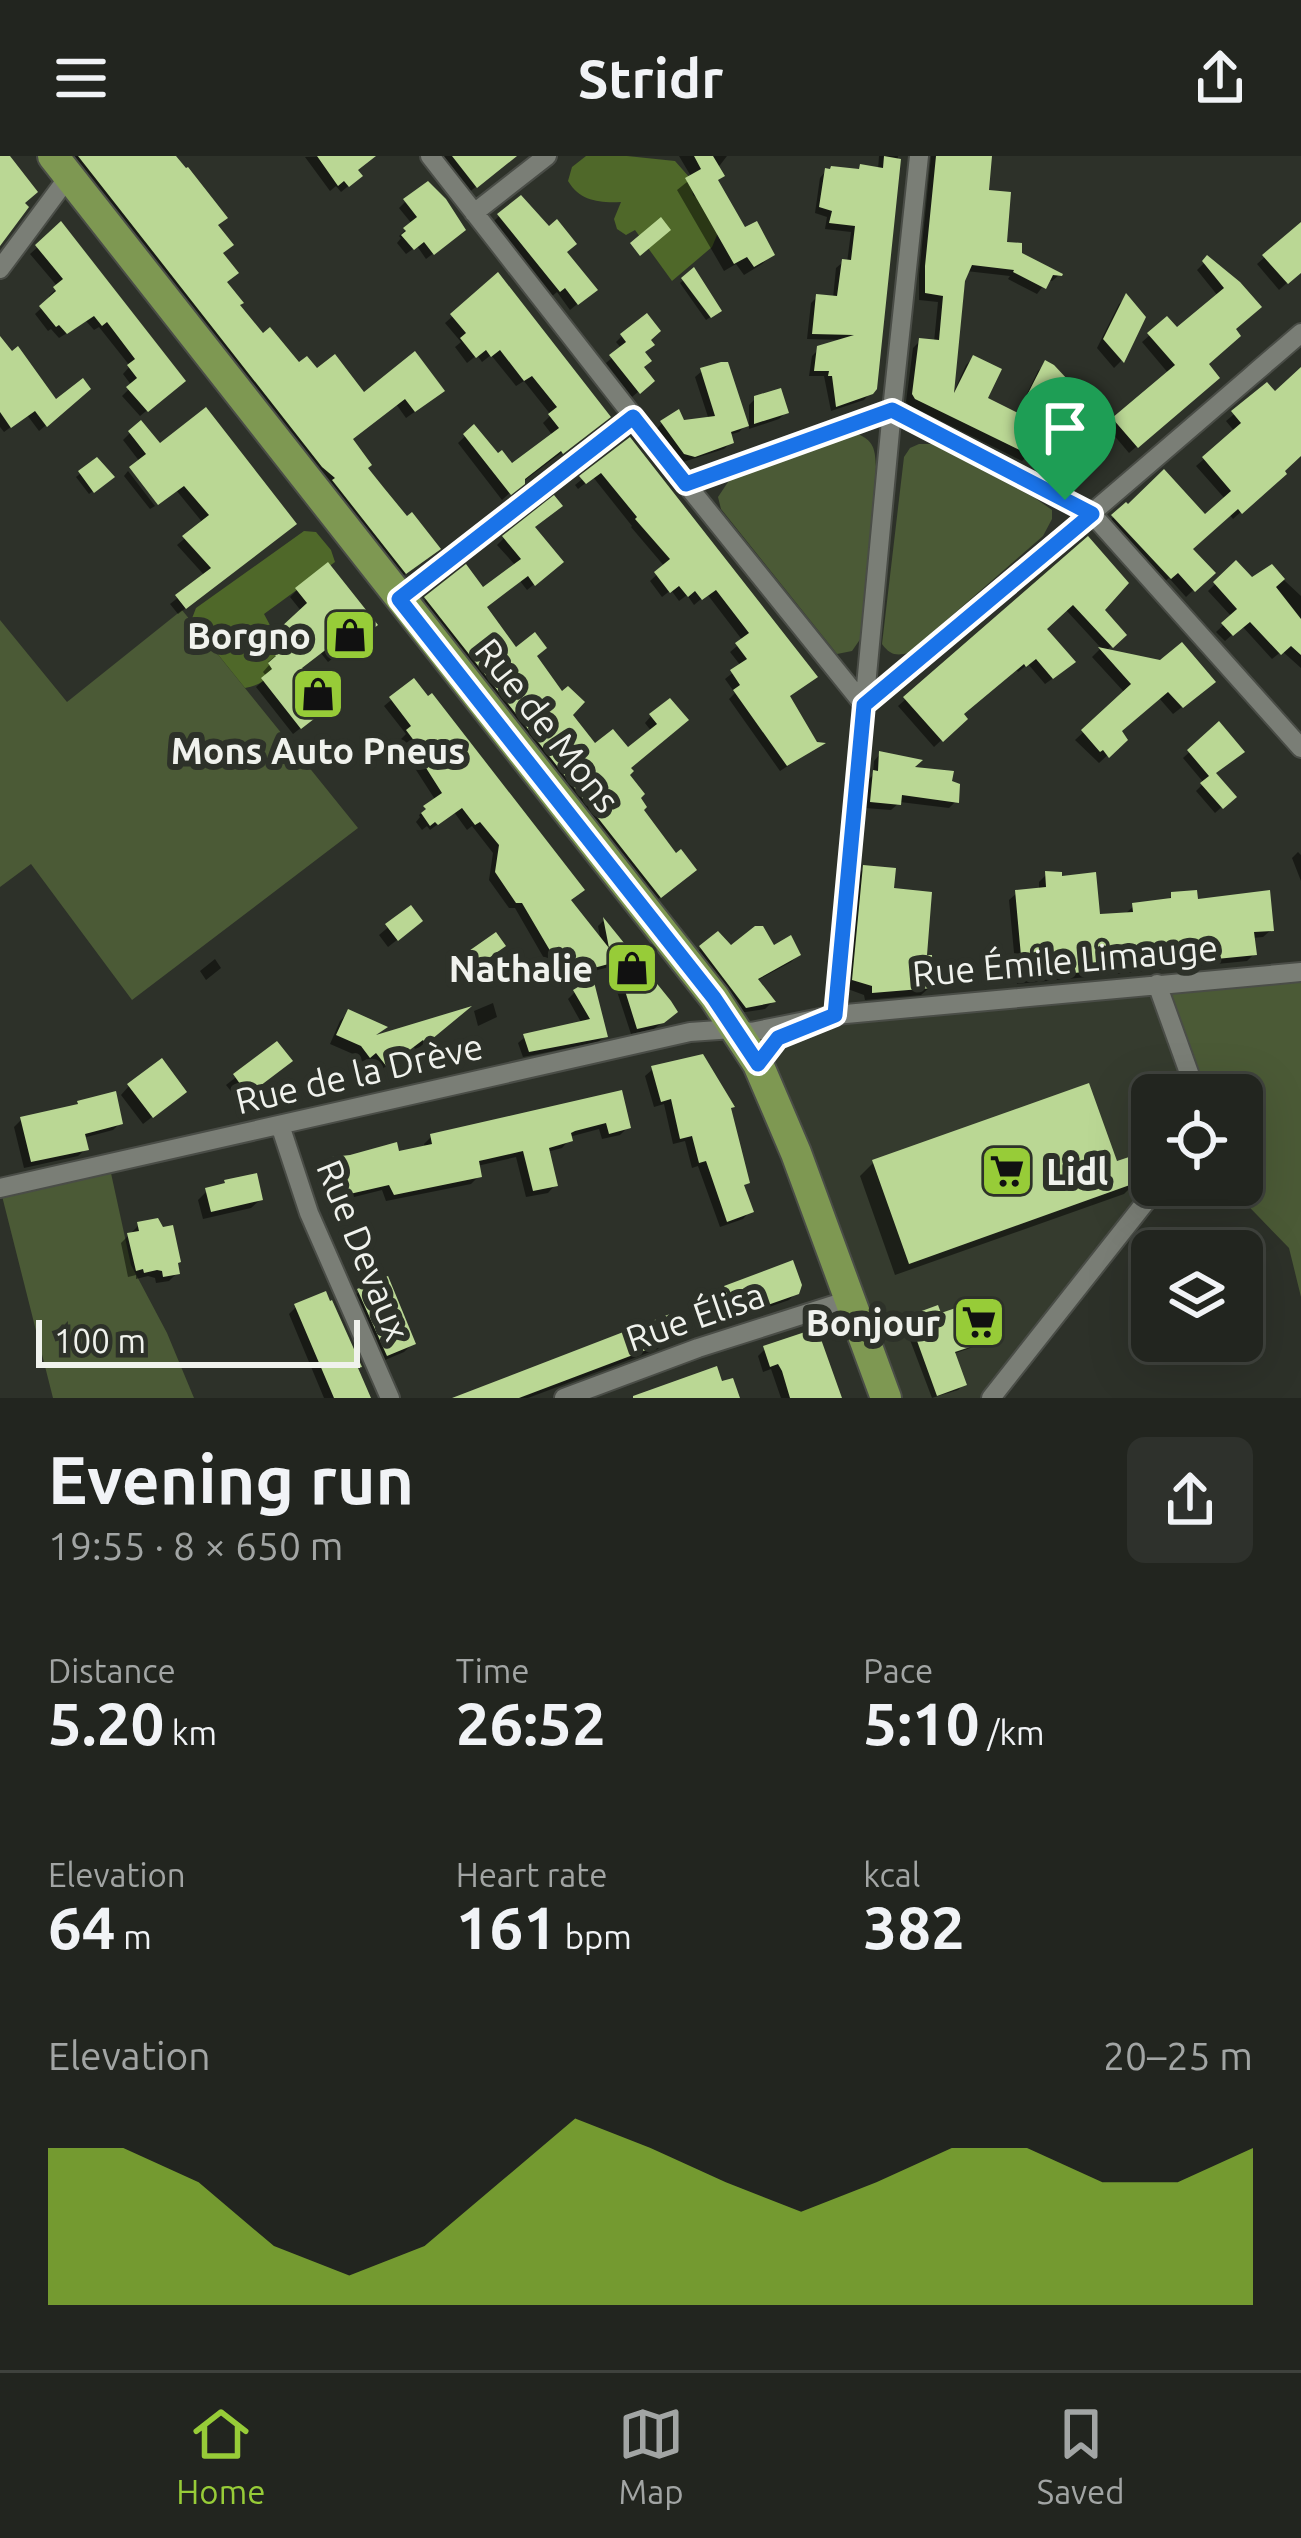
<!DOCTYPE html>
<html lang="en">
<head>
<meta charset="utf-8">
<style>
	:root { --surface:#22251f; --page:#2e312c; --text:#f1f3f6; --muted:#a2a5a4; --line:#3f423d; --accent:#97cc38 }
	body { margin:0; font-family:Ubuntu,sans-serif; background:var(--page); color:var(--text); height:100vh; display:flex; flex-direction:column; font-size:45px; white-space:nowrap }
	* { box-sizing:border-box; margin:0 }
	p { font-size:39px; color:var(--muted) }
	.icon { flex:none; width:66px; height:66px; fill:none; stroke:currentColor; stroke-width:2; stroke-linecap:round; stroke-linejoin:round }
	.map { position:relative; height:1242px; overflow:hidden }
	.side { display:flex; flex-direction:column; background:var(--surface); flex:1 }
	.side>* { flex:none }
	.controls { position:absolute; left:1131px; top:918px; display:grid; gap:24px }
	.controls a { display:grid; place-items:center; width:132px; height:132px; border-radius:18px; background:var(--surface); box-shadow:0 12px 48px #0002,0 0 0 3px var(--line); font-size:60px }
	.scale { position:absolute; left:36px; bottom:30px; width:324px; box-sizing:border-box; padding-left:12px; border:6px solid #f0f2ed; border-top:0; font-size:33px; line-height:42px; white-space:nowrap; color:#f0f2ed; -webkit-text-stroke:9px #2d3129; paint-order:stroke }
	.pin { position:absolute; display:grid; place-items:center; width:102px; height:102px; color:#fff; margin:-123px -51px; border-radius:50% 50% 50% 0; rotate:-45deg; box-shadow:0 0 12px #0007 }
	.pin .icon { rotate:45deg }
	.round { display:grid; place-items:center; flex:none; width:126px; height:126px; border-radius:18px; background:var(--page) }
	.headline { display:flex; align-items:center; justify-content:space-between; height:204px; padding:0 48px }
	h1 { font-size:66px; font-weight:700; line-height:90px }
	.metrics { display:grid; grid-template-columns:repeat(3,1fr); gap:18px; height:204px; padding:12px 48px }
	.metrics div { display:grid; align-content:center }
	.metrics b { font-size:60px; font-weight:700 }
	.metrics small { font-size:33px; font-weight:400 }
	.metrics p { font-size:33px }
	.chart { height:336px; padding:24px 48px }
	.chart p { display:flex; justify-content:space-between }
	.chart svg { width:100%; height:216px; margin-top:12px; fill:var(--accent); opacity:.7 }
	header { display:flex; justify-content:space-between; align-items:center; height:156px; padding:0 48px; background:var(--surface); font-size:54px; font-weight:700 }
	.dock { display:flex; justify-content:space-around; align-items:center; height:168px; border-top:3px solid var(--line); background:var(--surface); font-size:33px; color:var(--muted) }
	.dock a { display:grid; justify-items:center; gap:6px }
	.dock .on { color:var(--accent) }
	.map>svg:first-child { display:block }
	.built { fill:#353b2e }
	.green { fill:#4b5a36 }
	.forest { fill:#4f6829 }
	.shadow { fill:#0007 }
	.building { fill:#bad794 }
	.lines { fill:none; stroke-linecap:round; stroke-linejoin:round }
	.street-casing { stroke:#4a4d47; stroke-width:22 }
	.primary-casing { stroke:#4a4d47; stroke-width:34 }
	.street { stroke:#7a7e76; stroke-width:18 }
	.primary { stroke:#7e9852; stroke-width:30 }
	.route-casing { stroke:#fff; stroke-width:24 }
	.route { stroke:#1a73e8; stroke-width:15 }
	.labels { text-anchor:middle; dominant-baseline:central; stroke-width:12; stroke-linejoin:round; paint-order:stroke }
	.poi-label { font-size:36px; font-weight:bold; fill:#f0f2ed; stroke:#2d3129; text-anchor:end }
	.street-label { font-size:36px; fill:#f0f2ed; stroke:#2d3129 }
</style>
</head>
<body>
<header><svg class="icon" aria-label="menu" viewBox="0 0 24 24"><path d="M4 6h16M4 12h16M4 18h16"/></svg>Stridr<svg class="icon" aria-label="share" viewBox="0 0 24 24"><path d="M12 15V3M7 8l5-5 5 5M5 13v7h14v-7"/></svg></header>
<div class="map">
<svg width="1301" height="1242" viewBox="0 0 1301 1242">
	<rect width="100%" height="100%" fill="#2d3129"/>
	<path class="built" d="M1157,828L1197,939H1152V1029L991,1242H886L758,908L778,882L835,859Z"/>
	<path class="green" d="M856,277C874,285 875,292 876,311L861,482L852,495L837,498L721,353L718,341L732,320Z
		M919,288H932L1035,342L1052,354V363L1043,380L909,497C896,500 890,499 882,488L904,301L910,292Z
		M182,454L358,672L132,844L31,708L0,731V464L67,546Z
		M1301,816V1141L1289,1092L1228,1029H1242V939H1197L1157,828Z
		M109,1008L131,1109L167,1177L194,1242H53L0,1032Z"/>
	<path class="forest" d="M586,0H627L675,5L690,22L693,39L711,53L720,72L712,91L672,125L635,74L626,79L617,73L614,63L621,46C599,47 580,45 568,25L572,11Z
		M304,375L316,376L331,394L335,406L264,458L286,499C278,516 264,529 245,532L191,465L196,452Z"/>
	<path class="shadow" d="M63,0H163L215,70L224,127L237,150L262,181L299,210L316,216L364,240L434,242L406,262L396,248L350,284L364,312L430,400L397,424Z
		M373,0L355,15L352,27L341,36L336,30L330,35L305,1Z
		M439,0H515L468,37Z
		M679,0H727L717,13L715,26L744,75L772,99L762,108L744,119L736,108L724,115L677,34L692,22Z
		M879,0H898L874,232L864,244L831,255L824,220H809L812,200L819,193L845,184L807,183L811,147L817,141L833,142L836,112L843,106L847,107L851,76L825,73L827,61L815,57L820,22L826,15H857L861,11L878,14Z
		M931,0H990L986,36L1003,89L1059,119L1052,125H1047L1037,138L1008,123L1010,120L966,115L952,240L966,209L973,202L984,244L1016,260L1038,215L1045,208L1082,285L1076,292L1070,288L1054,311L1036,292L1022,305L909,249L906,246L913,192L920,185L934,186L938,146L919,144V119Z
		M405,46L456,80L426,103L417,90L406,98L397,87L401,82L399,80L412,68L399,52Z
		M499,60L563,97L587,140L570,154L557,136L551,141L492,67Z
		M1301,69V114L1279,134L1257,108Z
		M61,70L176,231L140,260L122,240L132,230L123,218L130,210L99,171L94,174L86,165L59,182L51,173L48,175L35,158L51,143L49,140L58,131L30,98Z
		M1208,103L1238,128L1233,173L1205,209L1208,229L1129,297L1107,271L1169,218L1142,186L1167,164L1176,175L1218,140L1197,114Z
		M694,116L715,158L706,164L680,127Z
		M498,120L601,267L521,327L502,344L458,287L474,272L511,311L553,280L543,267L551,259L524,225L516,230L491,199L482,206L477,199L467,207L455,191L461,186L445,167Z
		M1126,142L1142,161L1121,205L1114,212L1097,192L1119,148Z
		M622,180L642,197L641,212L651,225L632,241L606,207L622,193L616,186Z
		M0,184L55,247L81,240L39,275L27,259L4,276L0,271Z
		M702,215L746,269L739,276L729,279L731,286L724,293L683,306L678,304L656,274L662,267L709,264L695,221Z
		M1301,215V267L1281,315L1283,318L1233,363L1229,358L1189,393L1211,417L1186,441L1169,422L1162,428L1106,368L1126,350L1205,362L1226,344L1196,310L1235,276L1226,265L1267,230L1274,239Z
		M756,242L785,257L779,263L749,273V249Z
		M130,277L159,291L286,375L178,458L170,448L205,420L177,389L203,367L176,334L140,306L123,284Z
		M629,285L814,521L787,541L815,589H820L780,615L729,543L735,537L725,523L741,510L730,496L743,485L707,438L694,449L687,439L679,445L671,434L662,441L650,425L665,411L631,371L632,370L593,321L578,333L575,329Z
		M97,305L111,321L89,338L76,321Z
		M128,315L155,350L150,353L124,320Z
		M532,372L553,413L527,434L520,425L484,452L515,495L534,501L569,559L595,591L628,595L652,576L645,567L651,560L679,571L628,612L626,619L640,654L686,721L653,747L420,449L426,443L482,435L516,410L497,389L504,382Z
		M1087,384L1101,454L1123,479L1106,495L1204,534L1173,558L1159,542L1119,576L1124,584L1099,607L1075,584L1125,537L1092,501L1101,492L1065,453L1043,473L1066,513L1045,528L1028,508L1018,516L1016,513L960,559L964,563L934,591L898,550Z
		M1236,408L1252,425L1271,412L1301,440V512L1282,495L1272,503L1242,470L1225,485L1216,476L1232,461L1208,435Z
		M297,434L367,476L328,506L320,496L299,513L321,556L293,578L256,531L267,521L263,516L270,508L268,506L284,493L275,481L302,456L290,441Z
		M413,526L568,745L601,786L598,770L603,765L674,856L654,873L631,878L609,811L572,821L566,801L545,804L515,752H509L489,724L493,697L472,670L467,674L454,656L430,674L427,670L422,674L416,666L420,661L419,659L436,645L409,603L413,599L401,583L406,578L384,550Z
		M1218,570L1213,618L1233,641L1215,657L1196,635L1204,627L1183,602Z
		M880,598L909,614L956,645L949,652L900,646L891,654L865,652L868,624L873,619L874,605Z
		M1298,696L1301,699V725L1292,702Z
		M864,712L891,735L923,802L930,831L921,839L865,844L864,839L845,832L856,721Z
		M1047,718L1098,762L1126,757L1134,750L1166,746L1172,739L1271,774L1263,781L1252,782L1254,798L1247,805L1017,828L1009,744L1017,737L1039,735V726Z
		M410,753L411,773L388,791L379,779Z
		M701,792L773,793L798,799L791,806L756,825L772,846L765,853L739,857L694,799Z
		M493,798L466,817L459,807L467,799Z
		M215,803L221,812L206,824L200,815Z
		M575,836L605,880L598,886L523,901L518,887L525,881L582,868L568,843Z
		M493,847L497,861L478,870L474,855Z
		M348,857L371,883L462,857L416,894L413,890L377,917L367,903L360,908L353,898L330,888L340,865Z
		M277,889L281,913L239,945L226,929Z
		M653,913L728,954L742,1031L750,1055L743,1063L720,1071L698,1010L692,1012L685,985L673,988L664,948L654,951L645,920Z
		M129,930L174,944L143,968L121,939Z
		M620,938L628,971L620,979L602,983L599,973L569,981V984L562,992L547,996L555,1029L548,1037L526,1041L516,1001L477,1010L479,1020L471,1028L386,1045L382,1034L334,1046L326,1011L334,1004L397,999L425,992L424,988L432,980Z
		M78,947L120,967L113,974L83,982L86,993L78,1000L24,1012L14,971L21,964L74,952Z
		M873,1007L1138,1024L1124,1038L895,1119L860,1020Z
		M226,1026L260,1044L251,1052L203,1063L198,1044L207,1035L221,1031Z
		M139,1069L161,1075L177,1117L169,1125L156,1127L155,1122L148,1120L136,1123V1119L128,1121L121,1087Z
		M725,1132L797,1136L789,1144L727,1166L718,1140Z
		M359,1136L413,1187L404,1196L378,1207L350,1144Z
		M296,1151L355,1213L367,1242H324L289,1158Z
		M910,1162L993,1181L988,1186L953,1198L964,1228L958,1234L932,1242L904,1168Z
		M674,1175L658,1193L528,1242H456Z
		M765,1193L839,1242H781L771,1213L763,1216L758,1200Z"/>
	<path class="building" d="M0,0H10L38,36L25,47L29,51L0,90Z
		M78,0H176L186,12L188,11L228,62L218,69L234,89L223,97L239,117L227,126L244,147L240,149L263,177L270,171L299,206L307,200L317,212L335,198L364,236L415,195L445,235L415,256L405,243L353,283L372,309L368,312L384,332L407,360L412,356L441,393L406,418L332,324L335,322L322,311Z
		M317,0H376L358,14L363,20L349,31L344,25L338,30Z
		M452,0H517L477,32Z
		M694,0H713L725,20L718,24L745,71L757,65L775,99L754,111L747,101L734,108L685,22L701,13Z
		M884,0L901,3L877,233L873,238L836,251L832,220H828L829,215H814L817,190L854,179L812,178L816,138L837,140L842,103L851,104L855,70L829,67L832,55L819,51L825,12L830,13L831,10L859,13L860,8L883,12Z
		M936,0H992L989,34L1011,36L1007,86L1022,87V97L1063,118L1062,120L1053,119L1046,133L1013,116L1014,114L972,109L965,125L954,237L973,199L1002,213L988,242L1018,257L1045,204L1054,209L1099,257L1085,287L1077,281L1063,306L1045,287L1032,300L915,243L912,238L919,182L939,184L943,140L925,137V110Z
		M428,25L446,43L466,74L434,99L424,86L414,94L401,79L406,75L403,72L417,61L403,43Z
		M521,39L549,70L557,63L577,88L567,96L598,134L578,149L565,132L560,136L497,58Z
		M661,61L671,74L640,100L630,87Z
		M61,65L186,225L148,256L126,231L137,222L127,209L135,203L107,166L102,170L94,160L67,178L59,169L56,171L39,150L56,135L53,131L63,123L35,89Z
		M1301,66V117L1288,128L1262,99Z
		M1207,99L1240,126L1262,151L1236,173L1241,180L1209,208L1220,222L1138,292L1112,262L1175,209L1147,177L1167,160L1177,171L1224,132L1202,105Z
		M694,111L722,155L711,162L681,122Z
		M498,116L611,261L563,298L561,295L525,323V328L511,339L463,278L474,268L498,297L502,294L512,307L559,272L548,258L557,251L532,220L524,225L500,194L491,201L486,194L476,202L460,182L466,177L450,158Z
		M1126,137L1146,161L1124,207L1103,183Z
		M647,157L661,175L651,184L655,189L645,196L652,205L644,211L655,225L640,238L609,199L626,186L620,178Z
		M0,180L12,195L18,190L56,243L83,222L91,233L47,271L35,255L11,272L0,256Z
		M721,206H728L749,270L731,276L734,287L695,301L684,298L660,265L679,253L684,264L715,260L700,212Z
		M1301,211V300L1285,315L1287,318L1242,358L1238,353L1193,393L1216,417L1195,436L1178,417L1171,423L1111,359L1126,346L1128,348L1164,313L1205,358L1231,335L1202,301L1241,267L1231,255L1267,226L1275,235Z
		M781,232L789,257L754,268V240Z
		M206,251L297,368L186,453L175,439L211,412L182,380L209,359L184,330L158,349L129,311L146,298L128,275L141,264L160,287Z
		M630,281L818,521L790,540L817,586L826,587L787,610L733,534L740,529L730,514L747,503L735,487L749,477L716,434L702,444L695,435L688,441L679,430L670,437L654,416L670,403L635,363L637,361L601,317L586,328L579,320Z
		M97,301L115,321L94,337L78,315Z
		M554,339L563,350L535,371L564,406L535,430L528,420L487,451L516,491L535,476L547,492L537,500L562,535L568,530L585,546L573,559L595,587L613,573L628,591L657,568L649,558L670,542L689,564L631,612L634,615L630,619L645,638L641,642L647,651L644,654L676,697L681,693L697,714L661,742L424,441L466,408L483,431L521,403L502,380Z
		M1088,380L1129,427L1105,454L1127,479L1113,492L1073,449L1047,473L1076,506L1053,523L1036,503L1026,511L1024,508L964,558L968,563L943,586L903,541Z
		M1236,404L1252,421L1272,408L1285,423L1276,431L1301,463V499L1291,490L1281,499L1250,466L1233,480L1221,467L1237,453L1213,426Z
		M328,406L378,469L336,501L328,492L302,512L332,549L301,573L261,522L272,513L268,507L276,500L273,497L290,486L280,472L307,447L295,432Z
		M1182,486L1216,526L1183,552L1168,536L1122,575L1128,584L1109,602L1103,594L1100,596L1081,574L1131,528L1098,491L1160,504Z
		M414,522L428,540L432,537L585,734L571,744L609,792L603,761L671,845L678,856L664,867L637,873L616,806L579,816L572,795L552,798L522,747H516L495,716L499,689L480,666L475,669L462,652L438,669L435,666L430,670L421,657L426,653L423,650L442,637L414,593L418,590L406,574L411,570L389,541Z
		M1219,565L1245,596L1216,617L1237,641L1223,653L1200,627L1209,620L1187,594Z
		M879,595L923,604L915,611L954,615L952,625L960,628L959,647L902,639L901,649L870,646L873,614L878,615Z
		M863,709L896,712L894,732L932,736L927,799H932L933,832L872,837V830L852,824Z
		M1045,715L1062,716V720L1096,716L1100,758L1133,756L1132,747L1171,742V736L1197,734L1198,743L1270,734L1274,775L1254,776L1257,799L1023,822L1015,734L1046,731Z
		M411,749L423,765L398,785L385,768Z
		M755,770H763L774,789L791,779L801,799L758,823L776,846L746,852L699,790L718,775L731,789Z
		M496,776L506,790L476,811L466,797Z
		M593,822L608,881L529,896L523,878L590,863L573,834Z
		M472,850L426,888L423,884L387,911L376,897L370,902L361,890L336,879L348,853L388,871L376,879Z
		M277,885L293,905L248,939L233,918Z
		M703,898L735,951L731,952L750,1027L744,1029L754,1056L727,1066L706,1005L699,1007L692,980L680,983L671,943L661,946L651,910Z
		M162,902L187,936L153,962L127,928Z
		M1089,927L1117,1005L1132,1000L1141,1025L909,1108L872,1004Z
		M622,934L631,972L609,978L606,967L575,975L571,977L573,985L549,992L558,1030L533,1035L523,995L479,1005L482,1021L394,1039L389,1029L341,1040L332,1001L350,999L397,986L399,995L432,988L430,978Z
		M116,935L123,968L85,978L89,994L31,1006L20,961L78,948L77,945Z
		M257,1017L263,1044L211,1056L205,1032L225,1027L224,1024Z
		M158,1062L163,1071L173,1069L181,1106L178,1107L180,1118L163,1121L162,1115L157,1114L144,1117L143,1113L136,1115L127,1077L139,1075L137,1066Z
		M793,1104L802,1129L799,1138L734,1161L724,1130Z
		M388,1120L416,1188L387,1200L357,1133Z
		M326,1135L330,1145L332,1144L362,1211L358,1212L371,1242H334L294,1148Z
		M982,1143L997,1182L955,1196L967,1229L937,1240L908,1160L938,1149L941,1157Z
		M670,1158L677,1176L668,1180L670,1185L519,1242H452Z
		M817,1172L842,1242H790L782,1215L778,1208L770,1211L763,1190Z
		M717,1210L722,1225L733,1222L740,1242H633V1240Z"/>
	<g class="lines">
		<g class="street-casing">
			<path id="street" d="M430,0L686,328
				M474,57L547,0
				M0,113L69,20
				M1301,177C1156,302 1012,427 864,549L686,328L892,254L1092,358L1301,592
				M399,443L633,261
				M1157,828L1197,939
				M835,859L892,254L919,0
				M758,908L778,882L797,874
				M280,969L309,1057L390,1242
				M0,1032L690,876L733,873L751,876L835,859L1301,816
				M564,1242L698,1192L849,1144
				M991,1242L1159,1029"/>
		</g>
		<g class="primary-casing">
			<path id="primary" d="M53,0L714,841L758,908L796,997L886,1242"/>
		</g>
		<use href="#street" class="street"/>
		<use href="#primary" class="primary"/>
	</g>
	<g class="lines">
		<g class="route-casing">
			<path id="route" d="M892,254L1092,358L864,549L835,859L778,882L758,908L714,842L399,443L633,261L686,328Z"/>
		</g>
		<use href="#route" class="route"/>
	</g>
	<defs>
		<g id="shop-square" transform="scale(2.7)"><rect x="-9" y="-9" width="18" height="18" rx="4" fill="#97cc38" stroke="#2d3129"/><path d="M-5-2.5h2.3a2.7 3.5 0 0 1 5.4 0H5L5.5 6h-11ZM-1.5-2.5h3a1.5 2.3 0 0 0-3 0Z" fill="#111"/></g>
		<g id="supermarket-square" transform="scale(2.7)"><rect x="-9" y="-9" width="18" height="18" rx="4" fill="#97cc38" stroke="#2d3129"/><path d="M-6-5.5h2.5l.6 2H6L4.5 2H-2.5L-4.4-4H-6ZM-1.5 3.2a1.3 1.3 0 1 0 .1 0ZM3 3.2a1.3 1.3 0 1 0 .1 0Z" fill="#111"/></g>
	</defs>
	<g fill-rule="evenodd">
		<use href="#shop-square" x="350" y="479"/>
		<use href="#shop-square" x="318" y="538"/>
		<use href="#shop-square" x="632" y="812"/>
		<use href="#supermarket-square" x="1007" y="1015"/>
		<use href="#supermarket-square" x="979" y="1166"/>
	</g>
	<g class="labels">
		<g class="poi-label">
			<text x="311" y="479">Borgno</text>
			<text x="318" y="594" text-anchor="middle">Mons Auto Pneus</text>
			<text x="593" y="812">Nathalie</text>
			<text x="1046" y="1015" text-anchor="start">Lidl</text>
			<text x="940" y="1166">Bonjour</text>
		</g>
		<g class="street-label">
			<text transform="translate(548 569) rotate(52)">Rue de Mons</text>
			<text transform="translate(1065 804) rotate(-5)">Rue Émile Limauge</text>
			<text transform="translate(359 917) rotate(-13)">Rue de la Drève</text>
			<text transform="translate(364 1094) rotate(68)">Rue Devaux</text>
			<text transform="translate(695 1160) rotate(-19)">Rue Élisa</text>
		</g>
	</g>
</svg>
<div class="controls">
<a><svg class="icon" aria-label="locate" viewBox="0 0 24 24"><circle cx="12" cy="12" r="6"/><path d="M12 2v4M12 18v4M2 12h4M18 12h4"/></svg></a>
<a><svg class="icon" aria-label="layers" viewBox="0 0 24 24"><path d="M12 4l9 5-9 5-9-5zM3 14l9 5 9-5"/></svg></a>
</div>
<div class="scale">100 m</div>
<div class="pin" style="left:1065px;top:344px;background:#1e9e55"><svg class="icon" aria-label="arrive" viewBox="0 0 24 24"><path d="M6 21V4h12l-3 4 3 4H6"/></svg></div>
</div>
<section class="side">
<div class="headline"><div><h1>Evening run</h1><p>19:55 · 8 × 650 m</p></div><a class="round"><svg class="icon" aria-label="share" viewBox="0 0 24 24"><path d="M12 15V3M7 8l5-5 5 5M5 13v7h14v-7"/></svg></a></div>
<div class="metrics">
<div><p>Distance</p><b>5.20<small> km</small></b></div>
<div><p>Time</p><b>26:52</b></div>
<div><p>Pace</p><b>5:10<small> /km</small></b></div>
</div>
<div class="metrics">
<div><p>Elevation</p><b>64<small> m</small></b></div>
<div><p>Heart rate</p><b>161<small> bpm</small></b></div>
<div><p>kcal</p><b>382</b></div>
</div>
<div class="chart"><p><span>Elevation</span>20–25 m</p>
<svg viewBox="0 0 160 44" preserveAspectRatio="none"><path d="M0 44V12L10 12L20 19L30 32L40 38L50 32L60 19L70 6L80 12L90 19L100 25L110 19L120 12L130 12L140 19L150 19L160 12V44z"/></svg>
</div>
</section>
<nav class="dock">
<a class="on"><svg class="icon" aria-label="home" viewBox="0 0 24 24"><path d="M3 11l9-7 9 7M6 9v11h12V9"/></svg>Home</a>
<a><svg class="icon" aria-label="map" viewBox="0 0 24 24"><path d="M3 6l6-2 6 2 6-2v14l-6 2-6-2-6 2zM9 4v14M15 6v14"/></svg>Map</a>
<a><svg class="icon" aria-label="saved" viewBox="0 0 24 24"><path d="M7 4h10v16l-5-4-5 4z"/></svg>Saved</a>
</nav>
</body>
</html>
